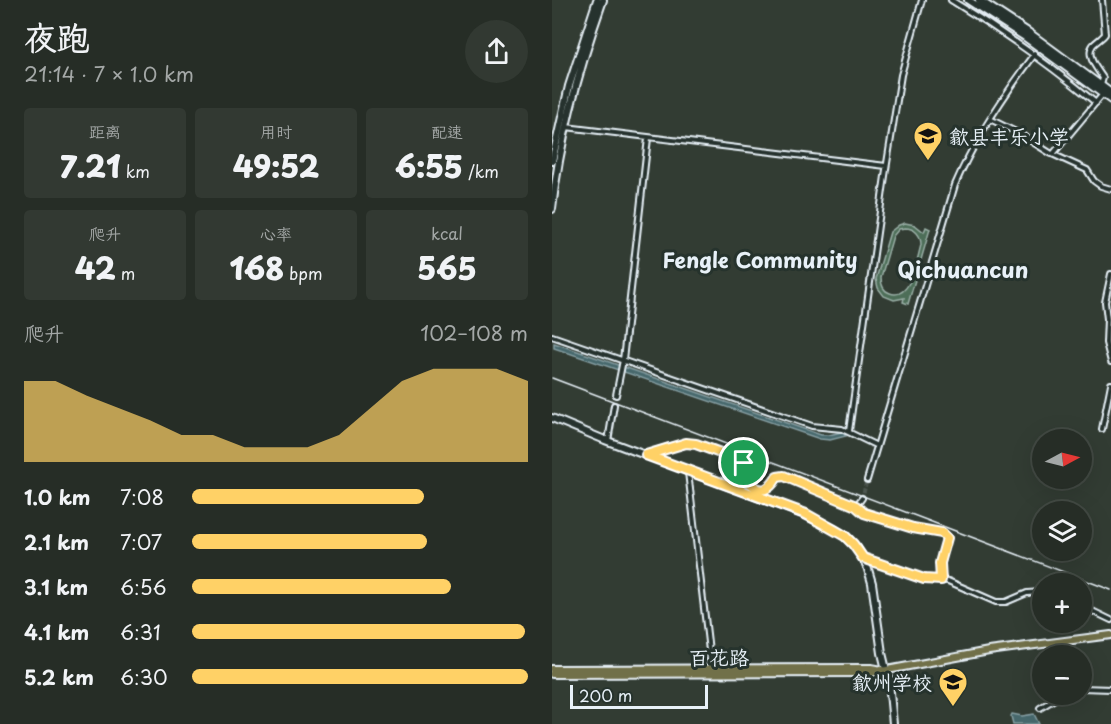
<!DOCTYPE html>
<html lang="zh">
<head>
<meta charset="utf-8">
<style>
	:root { --surface:#262d26; --page:#323932; --text:#f1f3f6; --muted:#a4a8a7; --line:#424943; --accent:#ffd166 }
	body { margin:0; font-family:"Playpen Sans","LXGW WenKai TC",sans-serif; background:var(--page); color:var(--text); height:100vh; display:flex; flex-direction:column; font-size:22px; white-space:nowrap }
	* { box-sizing:border-box; margin:0 }
	p { font-size:20px; color:var(--muted) }
	.icon { flex:none; width:33px; height:33px; fill:none; stroke:currentColor; stroke-width:2; stroke-linecap:round; stroke-linejoin:round }
	.map { position:relative; flex:1; overflow:hidden }
	.panel { display:flex; flex-direction:column; background:var(--surface); width:552px }
	.panel>* { flex:none }
	.needle { width:39px; rotate:83deg }
	.fabs { position:absolute; left:480px; top:429px; display:grid; gap:12px }
	.fabs a { display:grid; place-items:center; width:60px; height:60px; border-radius:50%; background:var(--surface); box-shadow:0 6px 24px #0002,0 0 0 2px var(--line); font-size:30px }
	.scale { position:absolute; left:18px; bottom:15px; width:138px; box-sizing:border-box; padding-left:6px; border:3px solid #e8f1f8; border-top:0; font-size:16px; line-height:21px; white-space:nowrap; color:#e8f1f8; -webkit-text-stroke:4px #26332d; paint-order:stroke }
	.pin { position:absolute; display:grid; place-items:center; width:51px; height:51px; color:#fff; margin:-26px; border:3px solid #fff; border-radius:50%; box-shadow:0 2px 6px #0007 }
	.round { display:grid; place-items:center; flex:none; width:63px; height:63px; border-radius:32px; background:var(--page) }
	.headline { display:flex; align-items:center; justify-content:space-between; height:102px; padding:0 24px }
	h1 { font-size:33px; font-weight:800; line-height:45px }
	.stats { display:grid; grid-template-columns:repeat(3,1fr); gap:9px; height:102px; padding:6px 24px }
	.stats div { display:grid; align-content:center; border-radius:6px; background:var(--page); text-align:center }
	.stats b { font-size:30px; font-weight:800 }
	.stats small { font-size:16px; font-weight:400 }
	.stats p { font-size:16px }
	.chart { height:168px; padding:12px 24px }
	.chart p { display:flex; justify-content:space-between }
	.chart svg { width:100%; height:108px; margin-top:6px; fill:var(--accent); opacity:.7 }
	ul { padding:0 24px; list-style:none; font-size:20px }
	li { display:grid; grid-template-columns:96px 72px 1fr; align-items:center; height:45px }
	li i { height:15px; border-radius:8px; background:var(--accent) }
	main { display:flex; flex:1; min-height:0 }
	.map>svg:first-child { display:block }
	.green { fill:#4e6e58; stroke:#9bb0a8; stroke-width:1.5; fill-rule:evenodd }
	.water { fill:#46686c; stroke:#879fa4; stroke-width:1.5 }
	.lines { fill:none; stroke-linecap:round; stroke-linejoin:round }
	.street-tunnel { stroke:#4d5751; stroke-width:4; stroke-dasharray:4 2; stroke-linecap:butt }
	.street-casing { stroke:#e8f1f8; stroke-width:8 }
	.secondary-casing { stroke:#e8f1f8; stroke-width:10 }
	.primary-casing { stroke:#e8f1f8; stroke-width:10 }
	.street { stroke:#26332d; stroke-width:4 }
	.secondary { stroke:#26332d; stroke-width:6 }
	.primary { stroke:#716f4a; stroke-width:6 }
	.rail { stroke:#e8f1f8; stroke-width:1.5 }
	.route-casing { stroke:#fff; stroke-width:12 }
	.route { stroke:#ffd166; stroke-width:8 }
	.labels { text-anchor:middle; dominant-baseline:central; stroke-width:6; stroke-linejoin:round; paint-order:stroke }
	.poi-label { font-size:20px; fill:#e8f1f8; stroke:#26332d; text-anchor:start }
	.street-label { font-size:20px; fill:#e8f1f8; stroke:#26332d }
	.neighbourhood-label { font-size:21px; font-weight:bold; fill:#e8f1f8; stroke:#26332d }
	.quarter-label { font-size:22px; font-weight:bold; fill:#e8f1f8; stroke:#26332d }
</style>
</head>
<body>
<main>
<section class="panel">
<div class="headline"><div><h1>夜跑</h1><p>21:14 · 7 × 1.0 km</p></div><a class="round"><svg class="icon" aria-label="share" viewBox="0 0 24 24"><path d="M12 15V3M7 8l5-5 5 5M5 13v7h14v-7"/></svg></a></div>
<div class="stats">
<div><p>距离</p><b>7.21<small> km</small></b></div>
<div><p>用时</p><b>49:52</b></div>
<div><p>配速</p><b>6:55<small> /km</small></b></div>
</div>
<div class="stats">
<div><p>爬升</p><b>42<small> m</small></b></div>
<div><p>心率</p><b>168<small> bpm</small></b></div>
<div><p>kcal</p><b>565</b></div>
</div>
<div class="chart"><p><span>爬升</span>102–108 m</p>
<svg viewBox="0 0 160 44" preserveAspectRatio="none"><path d="M0 44V11L10 11L20 17L30 22L40 27L50 33L60 33L70 38L80 38L90 38L100 33L110 22L120 11L130 6L140 6L150 6L160 11V44z"/></svg>
</div>
<ul>
<li><b>1.0 km</b>7:08<i style="width:69%"></i></li>
<li><b>2.1 km</b>7:07<i style="width:70%"></i></li>
<li><b>3.1 km</b>6:56<i style="width:77%"></i></li>
<li><b>4.1 km</b>6:31<i style="width:99%"></i></li>
<li><b>5.2 km</b>6:30<i style="width:100%"></i></li>
</ul>
</section>
<div class="map">
<svg width="559" height="724" viewBox="0 0 559 724">
	<rect width="100%" height="100%" fill="#323c33"/>
	<filter id="ink" filterUnits="userSpaceOnUse"><feTurbulence type="fractalNoise" baseFrequency=".0167" numOctaves="2"/><feDisplacementMap in="SourceGraphic" scale="12" xChannelSelector="R" yChannelSelector="G"/><feConvolveMatrix kernelMatrix="1 2 1 2 8 2 1 2 1" color-interpolation-filters="sRGB"/></filter>
	<g filter="url(#ink)">
		<path class="green" d="M353,223L363,225L372,232L374,227L378,229L356,304L351,302L352,298L342,300L332,296L326,288L324,279L338,232L347,225ZM353,228C363,228 369,235 369,245C365,259 359,301 338,293C331,291 329,284 329,277L341,236L347,229Z"/>
		<path class="water" d="M2,343L269,435H277L289,432L294,436L278,440L268,439L2,348Z
			M460,714L470,716L482,714L487,724H461L459,716Z"/>
		<g class="lines">
			<path class="street-tunnel" d="M310,498L315,480"/>
			<g class="street-casing">
				<path id="street" d="M399,0C450,31 498,65 544,103
					M549,85L551,78C546,70 533,56 541,45C545,41 550,38 553,34L550,0
					M438,119L468,134L498,153L535,170L542,181L549,186L559,189
					M14,127L334,166
					M501,154L551,94
					M559,274L553,302L555,319L554,343L559,362
					M0,336L260,426L290,429L325,446
					M64,395L71,360L96,138
					M550,429L559,384
					M297,431L333,176L349,75L370,0
					M56,441L62,405
					M94,455L117,447L139,443L190,461L194,467L197,482C218,502 217,478 232,476L304,506L312,513L361,528L390,533L395,538L389,563V580
					M136,472L159,668
					M315,480L403,185C423,138 452,95 483,54
					M304,506L310,498
					M313,559L372,579L396,581L444,602H454L475,593L490,592
					M530,606L559,620
					M530,688L559,689
					M488,708L511,694"/>
			</g>
			<g class="secondary-casing">
				<path id="secondary" d="M416,0L473,37L559,100
					M427,0L476,32L559,93
					M0,161L17,86L45,0
					M0,209C8,136 27,68 51,0
					M0,418L53,440L253,515L282,529L293,536L305,548L315,566L320,583L330,653L337,682L341,724"/>
			</g>
			<g class="primary-casing">
				<path id="primary" d="M0,669L319,668L330,670
					M0,674L319,673L437,651L559,635"/>
			</g>
			<use href="#street" class="street"/>
			<use href="#secondary" class="secondary"/>
			<use href="#primary" class="primary"/>
			<path class="rail" d="M0,378L559,590"/>
		</g>
	</g>
	<g class="lines" filter="url(#ink)">
		<g class="route-casing">
			<path id="route" d="M134,443L144,444L190,461L194,467L197,482C209,494 217,491 225,477L232,476L304,506L312,513L361,528L390,533L395,538L388,563L389,580L372,579L311,558L301,544L293,536L254,514L94,455Z"/>
		</g>
		<use href="#route" class="route"/>
	</g>
	<defs>
		<g id="school-pin" transform="scale(1.5)"><path d="M0 17L-7.5 6A9.5 9.5 0 1 1 7.5 6Z" fill="#ffd166" stroke="#26332d"/><path d="M0-5L7-2L0 1L-7-2ZM-4 1L0 2.5L4 1V4Q0 6-4 4Z" fill="#111"/></g>
	</defs>
	<g fill-rule="evenodd">
		<use href="#school-pin" x="376" y="136"/>
		<use href="#school-pin" x="401" y="682"/>
	</g>
	<g class="labels">
		<g class="poi-label">
			<text x="397" y="136">歙县丰乐小学</text>
			<text x="380" y="682" text-anchor="end">歙州学校</text>
		</g>
		<g class="street-label">
			<text x="167" y="657">百花路</text>
		</g>
		<g class="neighbourhood-label">
			<text x="208" y="259">Fengle Community</text>
		</g>
		<g class="quarter-label">
			<text x="411" y="268">Qichuancun</text>
		</g>
	</g>
</svg>
<div class="fabs">
<a><svg class="needle" viewBox="-14 -14 28 28"><path d="M0-13l5 13h-10z" fill="#e53935"/><path d="M0 13l5-13h-10z" fill="#a4a8a7"/></svg></a>
<a><svg class="icon" aria-label="layers" viewBox="0 0 24 24"><path d="M12 4l9 5-9 5-9-5zM3 14l9 5 9-5"/></svg></a>
<a>+</a>
<a>−</a>
</div>
<div class="scale">200 m</div>
<div class="pin" style="left:192px;top:463px;background:#1e9e55"><svg class="icon" aria-label="arrive" viewBox="0 0 24 24"><path d="M6 21V4h12l-3 4 3 4H6"/></svg></div>
</div>
</main>
</body>
</html>
